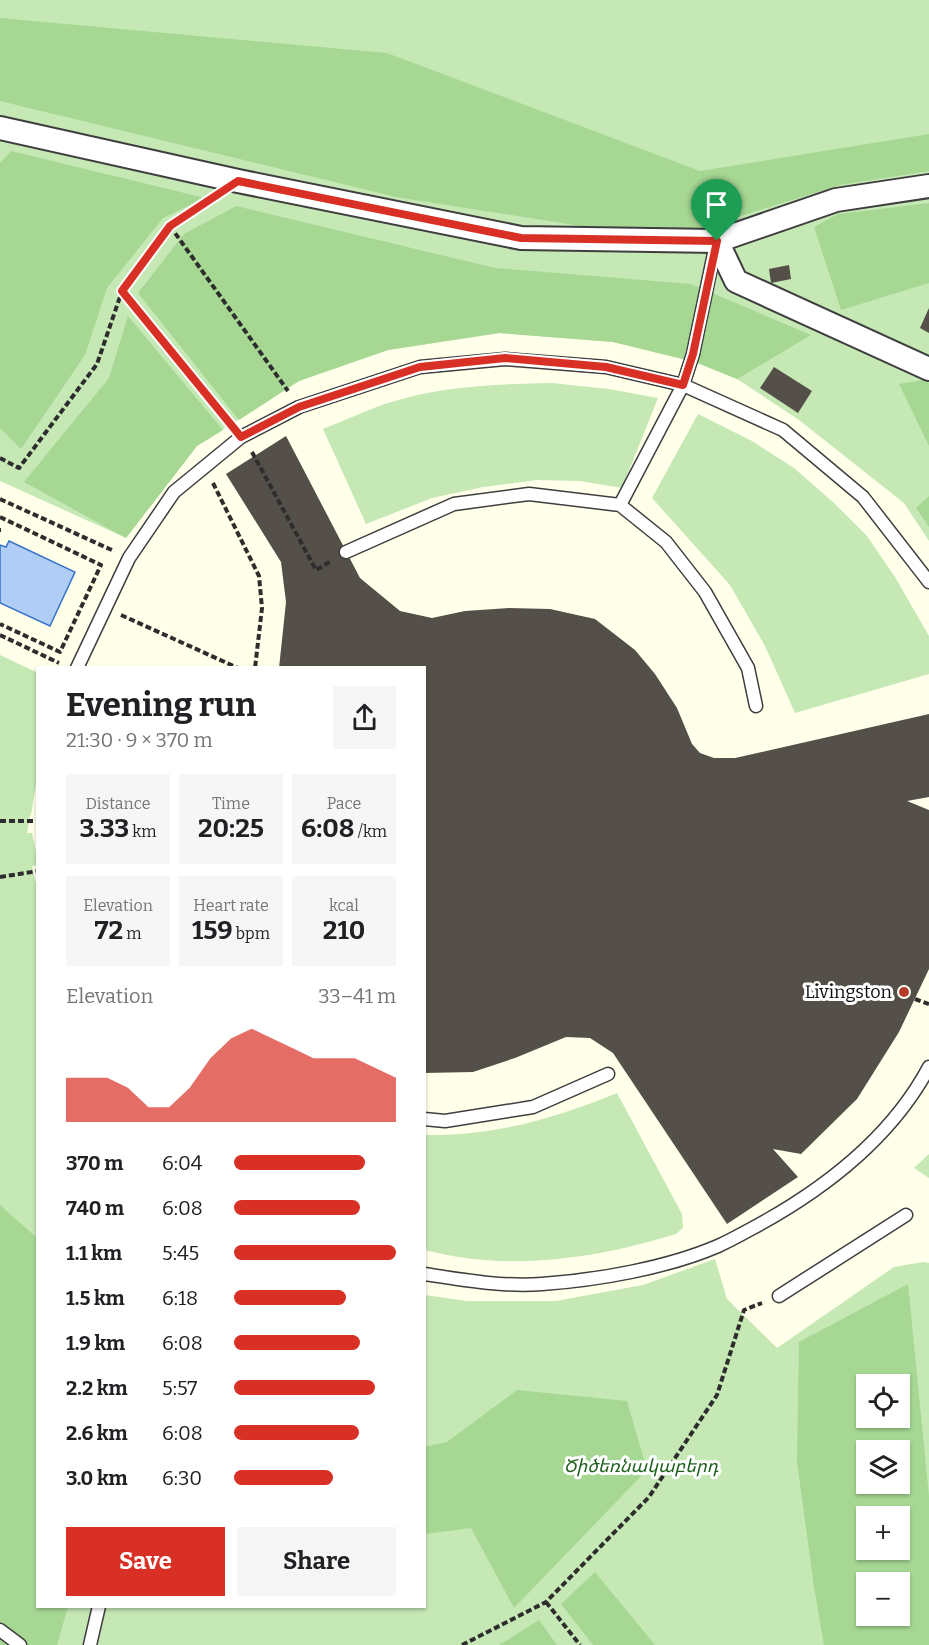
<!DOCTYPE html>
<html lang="en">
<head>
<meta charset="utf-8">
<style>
	:root { --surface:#fff; --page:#f6f6f6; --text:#202124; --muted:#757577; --accent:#d93025 }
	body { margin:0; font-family:Bitter,"Noto Sans Armenian",serif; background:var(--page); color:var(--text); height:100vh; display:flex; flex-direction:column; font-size:22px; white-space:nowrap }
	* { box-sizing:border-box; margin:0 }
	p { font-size:20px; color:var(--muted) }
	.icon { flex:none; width:33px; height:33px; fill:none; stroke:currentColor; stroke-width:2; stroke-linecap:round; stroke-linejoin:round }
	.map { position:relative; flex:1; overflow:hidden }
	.drawer { position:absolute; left:36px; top:666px; width:390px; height:942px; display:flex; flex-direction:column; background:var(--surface); border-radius:0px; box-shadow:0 2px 4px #0004 }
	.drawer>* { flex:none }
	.tools { position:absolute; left:856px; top:1374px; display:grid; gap:12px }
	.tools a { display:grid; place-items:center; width:54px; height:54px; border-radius:0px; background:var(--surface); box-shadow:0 2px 4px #0004; font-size:30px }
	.pin { position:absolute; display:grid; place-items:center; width:51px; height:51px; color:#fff; margin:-62px -26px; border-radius:50% 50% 50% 0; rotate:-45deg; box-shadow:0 0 6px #0007 }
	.pin .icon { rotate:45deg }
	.round { display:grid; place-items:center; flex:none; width:63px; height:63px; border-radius:0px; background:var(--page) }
	.headline { display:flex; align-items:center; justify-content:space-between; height:102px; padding:0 30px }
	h1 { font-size:33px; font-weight:700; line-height:45px }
	.stats { display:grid; grid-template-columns:repeat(3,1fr); gap:9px; height:102px; padding:6px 30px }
	.stats div { display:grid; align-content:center; border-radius:0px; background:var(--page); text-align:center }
	.stats b { font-size:26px; font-weight:700 }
	.stats small { font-size:16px; font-weight:400 }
	.stats p { font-size:16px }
	.chart { height:168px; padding:12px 30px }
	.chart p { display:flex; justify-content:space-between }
	.chart svg { width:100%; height:108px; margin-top:6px; fill:var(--accent); opacity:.7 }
	.action { display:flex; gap:12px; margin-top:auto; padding:12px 30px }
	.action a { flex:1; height:69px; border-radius:0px; background:var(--accent); color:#fff; font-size:24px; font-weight:700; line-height:69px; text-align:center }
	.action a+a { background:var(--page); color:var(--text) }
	ul { padding:0 30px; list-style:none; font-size:20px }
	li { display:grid; grid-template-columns:96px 72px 1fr; align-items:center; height:45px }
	li i { height:15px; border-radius:8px; background:var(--accent) }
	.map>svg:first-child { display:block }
	.green { fill:#c5e8b5; fill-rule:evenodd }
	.forest { fill:#a6d894; fill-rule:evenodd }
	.water { fill:#afcdf5; stroke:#3773cb; stroke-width:1.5 }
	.building { fill:#544f48 }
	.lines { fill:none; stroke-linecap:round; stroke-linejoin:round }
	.lane-casing { stroke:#3e3e3e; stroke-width:15 }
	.street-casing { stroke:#3e3e3e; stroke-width:26 }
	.path { stroke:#2d2d2d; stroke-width:4; stroke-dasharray:6 3; stroke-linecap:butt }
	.lane { stroke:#fff; stroke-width:12 }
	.street { stroke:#fff; stroke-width:22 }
	.route-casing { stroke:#fff; stroke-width:12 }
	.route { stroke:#d93025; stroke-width:8 }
	.poi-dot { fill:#b93b26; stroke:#fff; stroke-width:2 }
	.labels { text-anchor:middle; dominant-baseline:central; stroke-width:6; stroke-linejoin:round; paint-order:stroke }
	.poi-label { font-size:18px; fill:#0b0b0b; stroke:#fff; text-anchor:end }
	.park-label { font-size:18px; font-style:italic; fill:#1e611d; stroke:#fff }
</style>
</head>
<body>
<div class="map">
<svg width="929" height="1645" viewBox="0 0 929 1645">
	<rect width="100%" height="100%" fill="#ffffea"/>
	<path class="green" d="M0,0H929V541L904,503L799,420L737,379L695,362L613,342L500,333L388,350L299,381L197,446L126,538L0,481Z
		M552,383L609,389L658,398L622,488L580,481L537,480L483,487L432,498L366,524L323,429C344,421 366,410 388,403C440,386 497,384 552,383Z
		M698,414L752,441L794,468L834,503L867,536L895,577L929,636V674L795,713L765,646L730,585L652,498Z
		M0,655L38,673V772L31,815H30L27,833H32L38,863L37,865L32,866L35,881H38V1606H424L425,1295L466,1301H556L643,1285L715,1259L727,1299L777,1348L894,1267L923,1262L929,1263V1645H0ZM867,1384H900V1418H867ZM867,1450H900V1484H867ZM867,1516H900V1550H867ZM867,1582H900V1616H867Z
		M617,1093L682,1214L683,1228L676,1234C595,1259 508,1272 425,1250V1135C493,1136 554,1119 617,1093Z
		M929,1154V1178L914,1168Z"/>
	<path class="forest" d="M0,18L387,53L700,171L929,134V171L840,185L680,235L625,233L396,197L0,101Z
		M11,151L205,198L163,218L107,288L85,355L21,449L0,428V163Z
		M929,203V283L841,310L814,227L838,214Z
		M236,206L495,268L691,284L811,335L737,379L695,362L613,342L499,333L388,350L299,381L239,420L138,293L184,234Z
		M128,316L223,430L197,446L126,538L24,482L109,378Z
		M923,380L929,383V446L899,384Z
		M929,496V527L916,508Z
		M0,1205L37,1238L38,1606L68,1607L57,1645H0Z
		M908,1284L929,1496V1645H824L814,1587L797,1462L799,1342ZM900,1384V1418H867V1384ZM867,1450H900V1484H867ZM900,1516V1550H867V1516ZM900,1582V1616H867V1582Z
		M517,1390L627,1401L647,1470L514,1608L471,1528L425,1534L424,1447L447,1442Z
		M595,1572L655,1645H593L561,1604Z
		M539,1620L557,1645H499Z"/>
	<path class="water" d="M9,541L75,572L50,626L0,603V545L6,547Z"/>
	<path class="building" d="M789,265L791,279L771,283L769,269Z
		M929,308V333L920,328Z
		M774,367L812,391L798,413L760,388Z
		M286,436L360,578L400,611L432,618L465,611L509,608L550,609L595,619L635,650L655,674L677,708L692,744L700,753L714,758H735L929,714V797L907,801L929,810V969L899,1032L857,1099L801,1154L773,1149L798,1177L727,1224L613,1053L590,1038L566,1037L515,1058L473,1072L424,1073V668H279L286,602L281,562L226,474Z"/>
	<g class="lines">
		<g class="lane-casing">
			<path id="lane" d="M620,505L683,385L693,354L716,244
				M346,552L454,504L529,494L620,505L666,542L705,592L748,668L756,706
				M77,668L129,558L174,492L241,437L299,407L420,367L505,359L606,367L683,385L783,430L863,497L929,582
				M424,1119L445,1121L533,1107L608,1074
				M424,1274C463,1280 503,1287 542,1284C598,1280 667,1268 718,1246C729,1241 740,1235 751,1229C822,1191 890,1140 929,1067
				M779,1296L906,1215
				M0,1630L20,1645
				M90,1645L99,1606"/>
		</g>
		<g class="street-casing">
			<path id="street" d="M0,128L238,181L521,238L717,241L836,200L929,186
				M717,241L736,281L929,369"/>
		</g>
		<path class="path" d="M170,226L288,391
			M122,291L229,423
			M252,452L316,570L331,561
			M0,458L19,468L97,364L122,291L170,226L209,200
			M213,483L259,576L262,608L255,668
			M0,499L114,551
			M0,517L101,565L60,652L0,624
			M0,530H1
			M121,615L238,668
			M0,635L59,663
			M0,821H38
			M0,877L38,871
			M915,999L929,1004
			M546,1602L580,1645
			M462,1645L546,1602L649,1497L717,1395L744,1310L762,1303"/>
		<use href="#lane" class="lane"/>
		<use href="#street" class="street"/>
	</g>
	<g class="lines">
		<g class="route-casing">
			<path id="route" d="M238,181L521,238L717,241L693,354L683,385L606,367L505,358L420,367L299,407L241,437L122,291L170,226Z"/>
		</g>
		<use href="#route" class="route"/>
	</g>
	<circle class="poi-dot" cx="904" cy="992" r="6"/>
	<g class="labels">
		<g class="poi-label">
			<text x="892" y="992">Livingston</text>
		</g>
		<g class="park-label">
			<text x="641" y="1466">Ծիծեռնակաբերդ</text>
		</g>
	</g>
</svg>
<div class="tools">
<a><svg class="icon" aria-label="locate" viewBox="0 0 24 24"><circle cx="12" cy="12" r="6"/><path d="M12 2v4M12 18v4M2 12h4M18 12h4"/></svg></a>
<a><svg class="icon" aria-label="layers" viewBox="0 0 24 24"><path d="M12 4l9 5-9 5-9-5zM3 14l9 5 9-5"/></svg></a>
<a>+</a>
<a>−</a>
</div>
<div class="pin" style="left:717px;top:241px;background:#1e9e55"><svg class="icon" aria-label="arrive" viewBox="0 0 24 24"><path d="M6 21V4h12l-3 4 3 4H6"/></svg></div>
<section class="drawer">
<div class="headline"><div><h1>Evening run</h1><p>21:30 · 9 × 370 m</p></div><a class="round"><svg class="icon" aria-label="share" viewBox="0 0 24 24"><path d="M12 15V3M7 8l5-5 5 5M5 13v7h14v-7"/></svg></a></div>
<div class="stats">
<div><p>Distance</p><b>3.33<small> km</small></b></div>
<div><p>Time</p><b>20:25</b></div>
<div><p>Pace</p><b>6:08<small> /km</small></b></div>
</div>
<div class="stats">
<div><p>Elevation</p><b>72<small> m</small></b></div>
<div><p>Heart rate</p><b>159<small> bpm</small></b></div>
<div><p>kcal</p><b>210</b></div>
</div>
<div class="chart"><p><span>Elevation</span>33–41 m</p>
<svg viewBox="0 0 160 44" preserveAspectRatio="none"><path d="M0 44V26L10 26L20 26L30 30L40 38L50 38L60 30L70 18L80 10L90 6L100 10L110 14L120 18L130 18L140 18L150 22L160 26V44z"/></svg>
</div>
<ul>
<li><b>370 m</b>6:04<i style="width:81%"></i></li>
<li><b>740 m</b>6:08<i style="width:78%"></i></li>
<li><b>1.1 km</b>5:45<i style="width:100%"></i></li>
<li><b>1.5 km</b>6:18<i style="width:69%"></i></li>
<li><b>1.9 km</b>6:08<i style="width:78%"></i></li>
<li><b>2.2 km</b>5:57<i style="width:87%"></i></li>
<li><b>2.6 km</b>6:08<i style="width:77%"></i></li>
<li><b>3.0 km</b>6:30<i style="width:61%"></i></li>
</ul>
<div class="action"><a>Save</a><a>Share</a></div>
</section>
</div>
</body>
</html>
